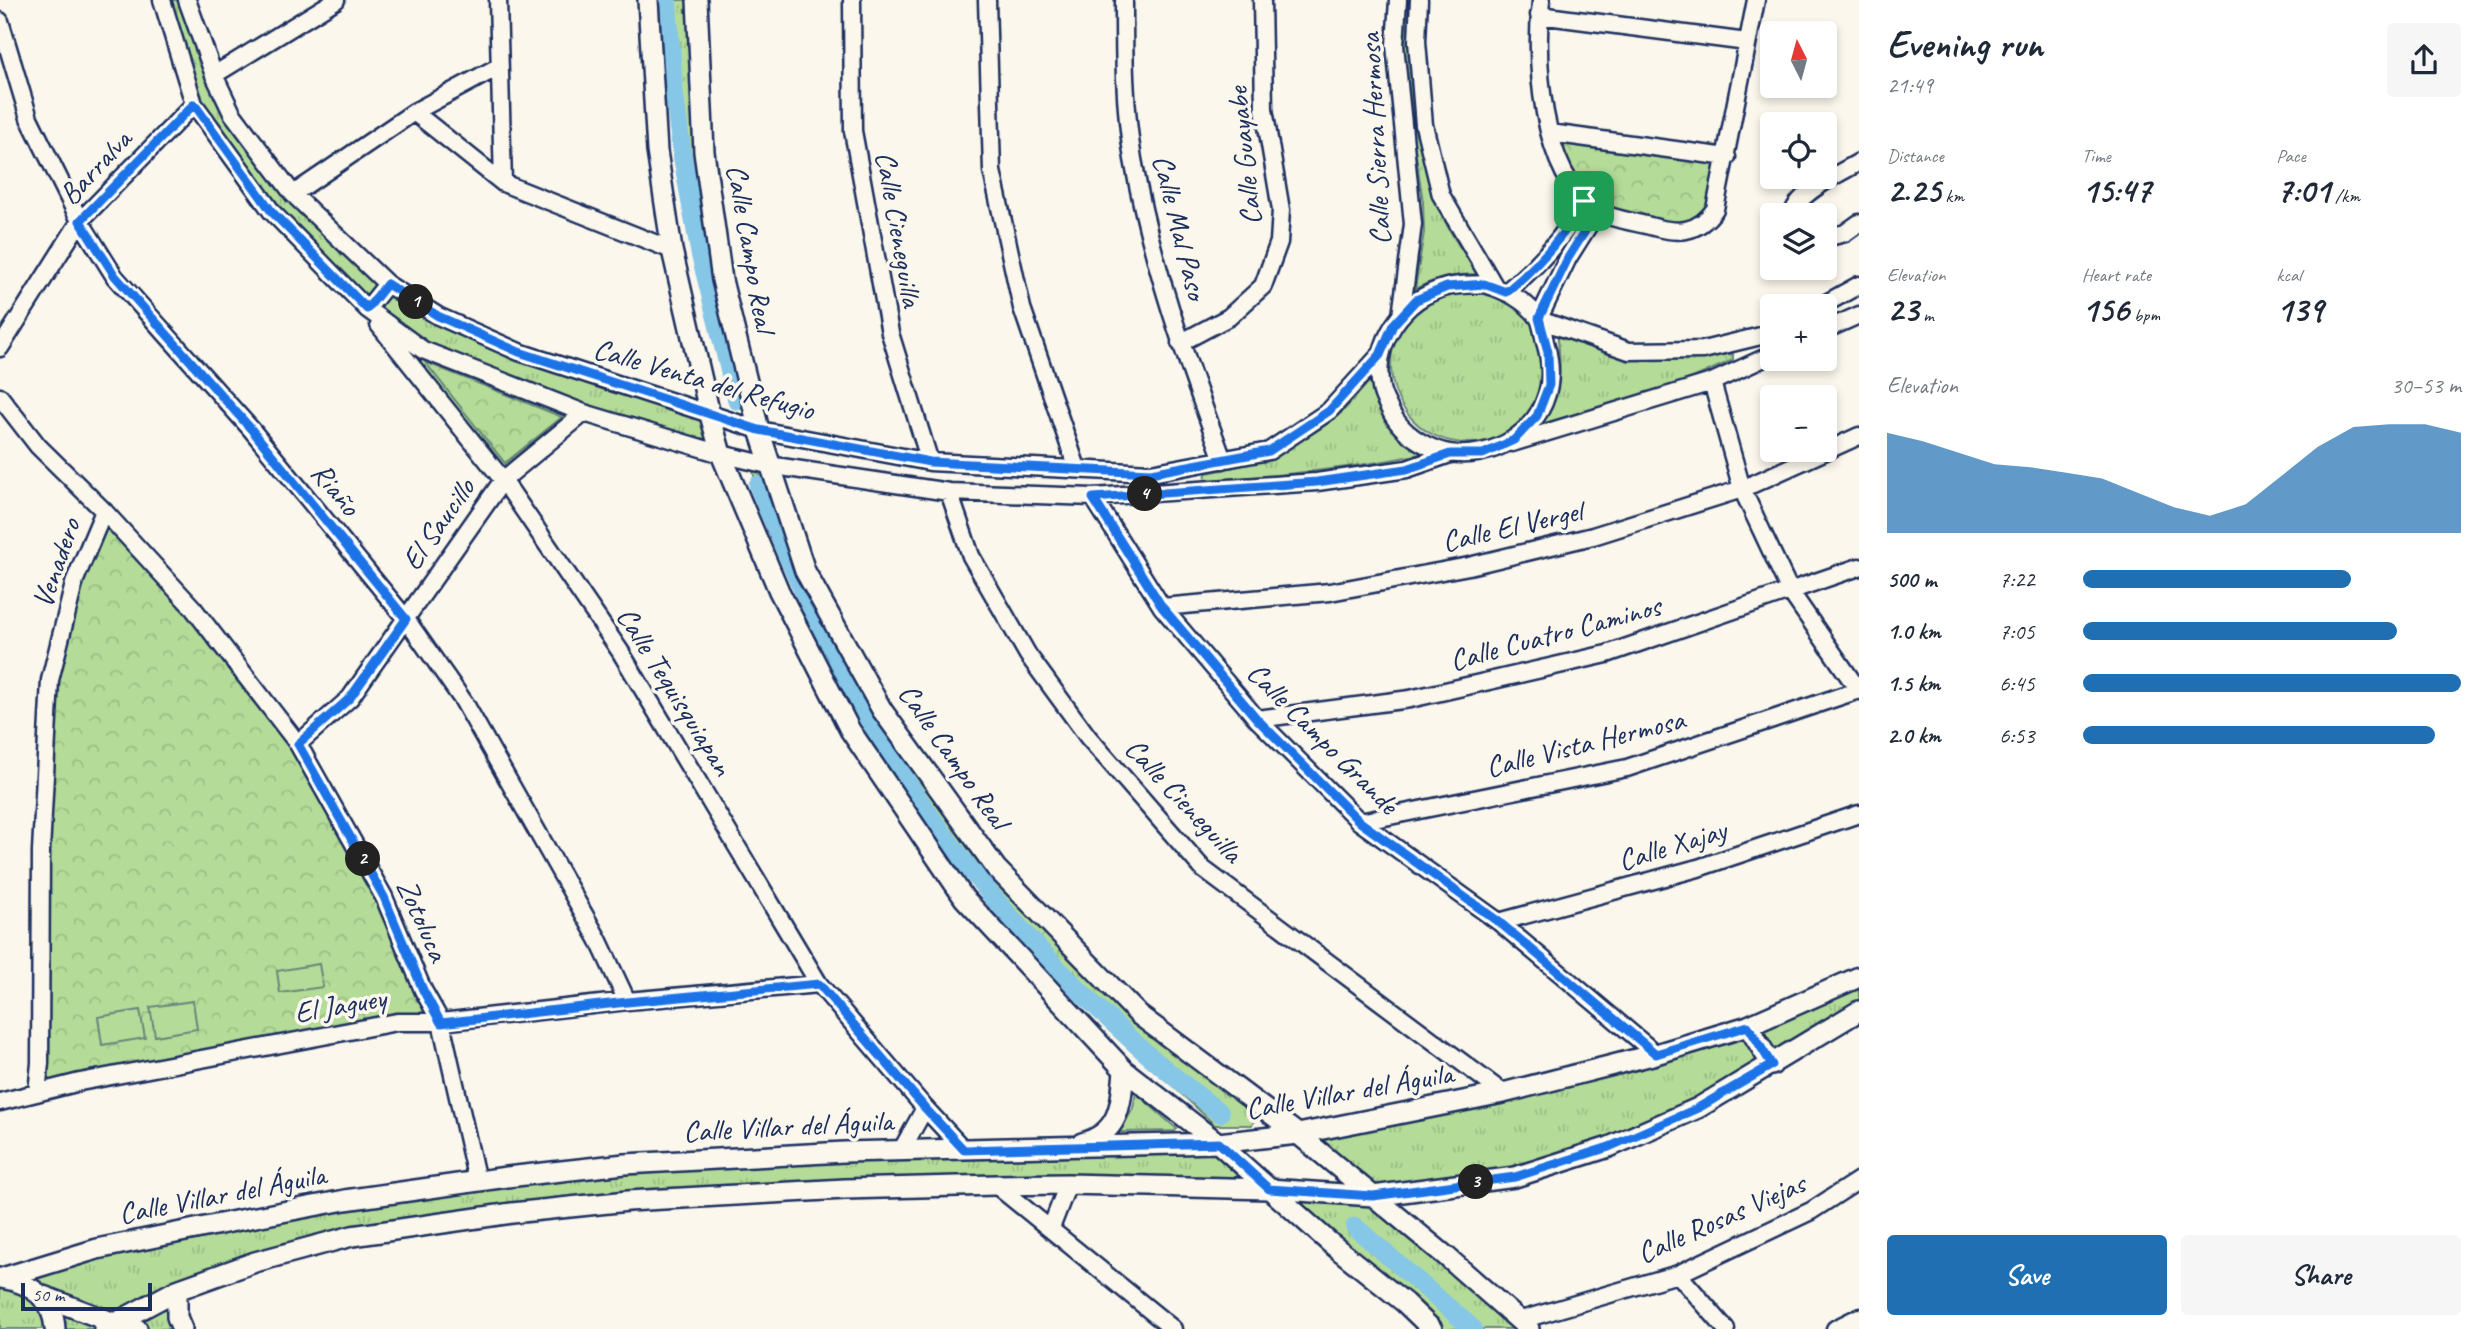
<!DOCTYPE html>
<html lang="en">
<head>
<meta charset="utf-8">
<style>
	:root { --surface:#fff; --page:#f6f6f7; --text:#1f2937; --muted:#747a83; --accent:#1f6fb2 }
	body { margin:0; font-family:Caveat,sans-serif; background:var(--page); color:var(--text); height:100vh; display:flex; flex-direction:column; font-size:26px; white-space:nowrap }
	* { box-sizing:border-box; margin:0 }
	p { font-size:23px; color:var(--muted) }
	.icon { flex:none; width:38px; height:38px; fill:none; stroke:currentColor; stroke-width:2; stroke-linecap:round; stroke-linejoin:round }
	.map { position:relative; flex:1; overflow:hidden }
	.drawer { display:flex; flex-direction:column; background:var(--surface); width:630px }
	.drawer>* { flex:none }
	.needle { width:46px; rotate:354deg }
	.fabs { position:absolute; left:1760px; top:21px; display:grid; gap:14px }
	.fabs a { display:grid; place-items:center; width:77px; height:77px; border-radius:7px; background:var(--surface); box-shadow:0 4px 10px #0003; font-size:35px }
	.scale { position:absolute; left:21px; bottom:18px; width:131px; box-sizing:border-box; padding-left:7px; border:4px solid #1b2f5e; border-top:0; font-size:19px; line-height:24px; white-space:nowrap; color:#1b2f5e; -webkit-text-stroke:5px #fbf7ec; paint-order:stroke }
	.pin { position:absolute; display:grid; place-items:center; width:60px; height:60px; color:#fff; margin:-30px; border-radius:14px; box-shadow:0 4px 10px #0006 }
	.km { position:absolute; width:35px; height:35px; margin:-18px; border-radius:50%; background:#222; color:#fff; font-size:19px; line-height:35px; text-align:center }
	.round { display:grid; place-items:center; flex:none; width:74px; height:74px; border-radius:7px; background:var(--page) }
	.summary { display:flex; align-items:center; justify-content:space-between; height:119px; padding:0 28px }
	h1 { font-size:38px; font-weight:800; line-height:52px }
	.metrics { display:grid; grid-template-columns:repeat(3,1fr); gap:10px; height:119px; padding:7px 28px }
	.metrics div { display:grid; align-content:center }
	.metrics b { font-size:35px; font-weight:800 }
	.metrics small { font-size:19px; font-weight:400 }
	.metrics p { font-size:19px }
	.chart { height:196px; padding:14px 28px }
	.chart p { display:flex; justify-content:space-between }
	.chart svg { width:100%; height:126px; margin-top:7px; fill:var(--accent); opacity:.7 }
	.action { display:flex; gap:14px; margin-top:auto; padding:14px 28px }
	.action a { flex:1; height:80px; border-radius:7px; background:var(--accent); color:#fff; font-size:28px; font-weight:800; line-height:80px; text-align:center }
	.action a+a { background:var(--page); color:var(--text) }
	ul { padding:0 28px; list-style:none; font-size:23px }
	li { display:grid; grid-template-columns:112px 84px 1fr; align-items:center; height:52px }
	li i { height:18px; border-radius:9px; background:var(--accent) }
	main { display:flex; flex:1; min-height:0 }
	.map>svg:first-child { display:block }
	.grass { fill:url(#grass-tufts); stroke:#68867b; stroke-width:2 }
	.park { fill:url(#park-crowns); stroke:#68867b; stroke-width:2 }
	.garden { fill:#b4dc98; stroke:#68867b; stroke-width:2 }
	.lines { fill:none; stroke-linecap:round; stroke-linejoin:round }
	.canal { stroke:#86c6e7; stroke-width:19 }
	.minor-casing { stroke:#1b2f5e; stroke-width:21 }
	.tertiary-casing { stroke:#1b2f5e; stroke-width:24 }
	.minor { stroke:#fbf7ec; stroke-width:16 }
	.tertiary { stroke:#fbf7ec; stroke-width:19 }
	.route-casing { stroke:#fff; stroke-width:14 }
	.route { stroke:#1a73e8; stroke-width:9 }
	.labels { text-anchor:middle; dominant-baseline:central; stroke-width:7; stroke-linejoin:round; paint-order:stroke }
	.street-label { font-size:30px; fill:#1b2f5e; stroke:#fbf7ec }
</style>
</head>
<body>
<main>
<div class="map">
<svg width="1859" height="1329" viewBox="0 0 1859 1329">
	<defs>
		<pattern id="grass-tufts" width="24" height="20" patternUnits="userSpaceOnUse" patternTransform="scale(1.75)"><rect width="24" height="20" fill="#b4dc98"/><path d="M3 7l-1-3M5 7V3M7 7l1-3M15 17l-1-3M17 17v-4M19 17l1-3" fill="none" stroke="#9abd85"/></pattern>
		<pattern id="park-crowns" width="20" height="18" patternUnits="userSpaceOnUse" patternTransform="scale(1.75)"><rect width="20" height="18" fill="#b4dc98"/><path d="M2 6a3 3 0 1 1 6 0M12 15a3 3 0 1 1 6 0" fill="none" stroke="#9abd85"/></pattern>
	</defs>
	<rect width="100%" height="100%" fill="#fbf7ec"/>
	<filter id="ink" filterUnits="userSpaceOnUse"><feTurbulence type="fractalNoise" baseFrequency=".0143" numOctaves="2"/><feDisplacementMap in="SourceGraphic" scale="14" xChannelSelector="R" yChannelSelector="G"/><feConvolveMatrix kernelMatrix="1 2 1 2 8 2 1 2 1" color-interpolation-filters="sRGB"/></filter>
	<g filter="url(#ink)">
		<path class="grass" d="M162,0H187L214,75L293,194L387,284L438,316L710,415L721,454L584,413L503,480L367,309L272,212L194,104Z
			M662,0H692L744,402L739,405L731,399C699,269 661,136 662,0Z
			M1405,0H1410C1407,69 1414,156 1444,219C1450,231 1458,245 1466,256C1471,262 1476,267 1478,274C1455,274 1436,278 1415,289L1424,232L1423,202L1408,103L1404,40Z
			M1391 366a77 77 0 1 1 154 0a77 77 0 1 1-154 0Z
			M1557,331L1620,353L1664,359L1733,354V360L1695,377L1634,399L1541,425C1562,391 1562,370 1557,331Z
			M1373,377L1429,452C1356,469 1280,475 1205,481L1206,473C1252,466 1304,444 1340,414C1352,403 1362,389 1373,377Z
			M757,469L800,570L1006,885L1254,1111L1256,1119L1252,1125H1215L1045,968L994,910L957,860L906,787L826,644L764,512L753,472Z
			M1859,977V1011L1698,1108L1515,1177L1374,1196L1529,1329H1432L1269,1189H845L352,1236L177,1290L182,1329H0V1278L97,1249L507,1177L1218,1143L1269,1189L1372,1196L1298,1134L1656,1054Z
			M1136,1093L1177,1129L1175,1131L1119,1132L1133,1109Z"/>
		<path class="park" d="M1550,133L1727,157L1715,209L1697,227L1597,212Z
			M425,362L562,417L505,463Z
			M104,511L298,744L441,1022H397L37,1093L50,680Z"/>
		<path class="garden" d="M319,964L323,987L280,993L277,971Z
			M193,1001L197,1029L155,1036L150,1007Z
			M140,1010L145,1038L102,1045L98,1017Z"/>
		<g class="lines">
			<path class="canal" d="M667,0L674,93L682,154L700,253L737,400
				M758,485C799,587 845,686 905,779C969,878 1051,967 1138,1046C1164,1069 1192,1091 1220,1113
				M1355,1227L1473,1329"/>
			<g class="minor-casing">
				<path id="minor" d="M162,0L194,104L272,212L367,309L423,350L584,413L721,454L768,465L949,492L1093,497L1317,482L1407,469L1450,454
					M187,0L214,75L232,113L293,194L387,284L438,316L519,352L759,430L930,462L1151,473L1269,451L1329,411L1380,355
					M498,0L503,183
					M852,0L853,131L890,333L930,462
					M987,0L992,171L1022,308L1077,468
					M1124,0C1124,53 1124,107 1133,159C1151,263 1187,362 1223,460
					M1398,0L1395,45L1413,224L1401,316
					M1419,0L1417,41L1424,125L1441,195L1495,287
					M1541,0C1535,61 1540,170 1594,209C1606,218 1635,222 1650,226C1677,234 1698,234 1715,209L1756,0
					M1539,15L1747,42
					M0,21L29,118L80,221L115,277L251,429L406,619L464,702L598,939L627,1001
					M214,75L336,0
					M414,112L503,183L672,250
					M1550,133L1727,157
					M293,194L414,112L498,67
					M1793,215C1794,194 1841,173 1859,162
					M1825,238L1845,233L1859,223
					M1484,284C1505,290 1524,299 1538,317C1542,323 1543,334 1545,342C1549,355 1551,372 1549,385C1541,436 1482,467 1435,449C1415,441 1398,428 1389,408C1386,402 1382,395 1381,388C1372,343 1403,298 1447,287C1459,284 1472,285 1484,284Z
					M1506,292C1538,266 1564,238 1584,201
					M1821,306L1859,285
					M367,309L387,284
					M1539,318L1568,258L1597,212
					M1540,320L1629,351L1703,350L1773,333
					M379,325L503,480L620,651L819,984L925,1108L964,1150
					M1825,330L1859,315
					M1180,343L1229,317L1263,286L1279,242L1281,210L1264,109L1262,0
					M0,348L80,221L194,104
					M1712,382L1742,489L1790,591L1859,691
					M0,397L38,446L104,511L193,608L298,744L384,897L423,990L441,1022L477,1181
					M1512,443L1712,382L1773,354
					M949,492L971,556L1028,655L1088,737L1203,869L1503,1093
					M1093,497L1162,607L1257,719L1360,822L1499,922L1656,1054
					M1162,607L1330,592L1469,566L1593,536L1742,489L1859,436
					M1257,719L1410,699L1607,654L1859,567
					M298,744L350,698L503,480L584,413
					M1360,822L1627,768L1859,690
					M1499,922L1698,868L1859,814
					M37,1093L40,1063L41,851L50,680L75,580L104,511
					M0,1102L80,1082L397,1022H441L627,1001L819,984
					M901,1151L925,1108
					M996,1185L1173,1329
					M1051,1228L1068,1184
					M1678,1274L1726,1329
					M1521,1320L1678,1274L1811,1211L1859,1180
					M1835,1329L1859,1317"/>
			</g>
			<g class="tertiary-casing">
				<path id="tertiary" d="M648,0L657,151L672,250L710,415L721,454L779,591L850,730L964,898L1124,1070L1218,1143L1329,1242L1405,1303L1432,1329
					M697,0L704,152L722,280L759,430L805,571L882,710L996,868L1139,1015L1298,1134L1447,1257L1529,1329
					M1748,1026L1772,1065
					M1082,1143C1120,1133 1121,1105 1124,1070
					M1,1278C30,1283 53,1297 55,1329
					M2,1278L97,1249L240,1220L345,1200L507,1177L625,1164L844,1152L1218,1143L1298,1134L1503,1093L1656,1054L1748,1026L1859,977
					M177,1290V1317L182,1329
					M43,1296L114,1323L137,1329
					M104,1329L177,1290L255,1262L352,1236L512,1213L628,1201L845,1189L996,1185L1068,1184L1269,1189L1373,1196L1515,1177L1609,1147L1698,1108L1859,1011"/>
			</g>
			<use href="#minor" class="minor"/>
			<use href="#tertiary" class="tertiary"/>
		</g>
	</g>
	<g class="lines" filter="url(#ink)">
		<g class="route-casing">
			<path id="route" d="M194,104L272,212L367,309L387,284L438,316L519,352L759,430L930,462L1151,473L1269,451L1329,411L1380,355L1393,325L1416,300L1447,287L1484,284L1506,292C1538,266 1563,238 1584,201L1597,212L1568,258L1539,318L1548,352L1549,385L1537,416L1514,440L1483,454H1450L1407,469L1317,482L1093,498L1162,607L1257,719L1360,822L1499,922L1656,1054L1748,1026L1772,1065L1698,1108L1609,1147L1515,1177L1373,1196L1269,1189L1219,1143L964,1150L925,1108L819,984L627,1002L441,1023L423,990L384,897L298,744L350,698L406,619L251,429L115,276L80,221Z"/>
		</g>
		<use href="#route" class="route"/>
	</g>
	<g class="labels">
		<g class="street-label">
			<text transform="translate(1375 139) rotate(-93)">Calle Sierra Hermosa</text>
			<text transform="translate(1244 156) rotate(-96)">Calle Guayabe</text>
			<text transform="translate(95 167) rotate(-47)">Barralva</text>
			<text transform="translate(1180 227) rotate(76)">Calle Mal Paso</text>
			<text transform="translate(899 229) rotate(80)">Calle Cieneguilla</text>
			<text transform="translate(751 248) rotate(80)">Calle Campo Real</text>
			<text transform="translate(704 379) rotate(16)">Calle Venta del Refugio</text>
			<text transform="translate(336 489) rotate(51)">Riaño</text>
			<text transform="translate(438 524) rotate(-55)">El Saucillo</text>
			<text transform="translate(1512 526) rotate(-13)">Calle El Vergel</text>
			<text transform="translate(56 563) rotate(-71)">Venadero</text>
			<text transform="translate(1555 633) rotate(-15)">Calle Cuatro Caminos</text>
			<text transform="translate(675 691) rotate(58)">Calle Tequisquiapan</text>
			<text transform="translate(1323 738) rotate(45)">Calle Campo Grande</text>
			<text transform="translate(1585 743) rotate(-14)">Calle Vista Hermosa</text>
			<text transform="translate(954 756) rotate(55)">Calle Campo Real</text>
			<text transform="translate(1184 800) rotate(47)">Calle Cieneguilla</text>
			<text transform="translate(1672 845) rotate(-17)">Calle Xajay</text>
			<text transform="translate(423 920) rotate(66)">Zotoluca</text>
			<text transform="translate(340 1005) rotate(-10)">El Jaguey</text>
			<text transform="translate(1349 1091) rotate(-10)">Calle Villar del Águila</text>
			<text transform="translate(788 1126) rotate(-3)">Calle Villar del Águila</text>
			<text transform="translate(222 1194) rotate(-11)">Calle Villar del Águila</text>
			<text transform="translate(1721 1218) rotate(-24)">Calle Rosas Viejas</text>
		</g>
	</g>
</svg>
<div class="fabs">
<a><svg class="needle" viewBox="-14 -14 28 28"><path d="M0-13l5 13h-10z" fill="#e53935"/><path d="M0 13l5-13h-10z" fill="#747a83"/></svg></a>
<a><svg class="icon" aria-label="locate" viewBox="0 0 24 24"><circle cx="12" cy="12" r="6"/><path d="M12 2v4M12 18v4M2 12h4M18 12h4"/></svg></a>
<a><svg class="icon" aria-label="layers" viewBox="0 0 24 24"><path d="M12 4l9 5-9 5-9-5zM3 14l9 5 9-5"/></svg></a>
<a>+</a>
<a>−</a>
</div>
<div class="scale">50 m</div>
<div class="pin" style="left:1584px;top:201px;background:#1e9e55"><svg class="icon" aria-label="arrive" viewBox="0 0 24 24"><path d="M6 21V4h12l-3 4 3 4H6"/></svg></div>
<b class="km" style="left:416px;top:302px">1</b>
<b class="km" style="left:363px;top:859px">2</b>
<b class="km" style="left:1476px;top:1182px">3</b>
<b class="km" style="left:1145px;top:494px">4</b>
</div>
<section class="drawer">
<div class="summary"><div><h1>Evening run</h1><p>21:49</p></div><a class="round"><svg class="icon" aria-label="share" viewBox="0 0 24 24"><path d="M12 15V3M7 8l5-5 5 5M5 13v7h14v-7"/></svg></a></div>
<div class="metrics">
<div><p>Distance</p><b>2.25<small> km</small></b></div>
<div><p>Time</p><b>15:47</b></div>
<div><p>Pace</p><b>7:01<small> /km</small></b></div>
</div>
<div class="metrics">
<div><p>Elevation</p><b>23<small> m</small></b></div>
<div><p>Heart rate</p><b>156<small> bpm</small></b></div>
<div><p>kcal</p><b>139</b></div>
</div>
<div class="chart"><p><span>Elevation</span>30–53 m</p>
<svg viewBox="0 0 160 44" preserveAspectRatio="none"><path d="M0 44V9L10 12L20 16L30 20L40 21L50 23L60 25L70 30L80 35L90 38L100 34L110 24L120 14L130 7L140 6L150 6L160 9V44z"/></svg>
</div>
<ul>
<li><b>500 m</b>7:22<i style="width:71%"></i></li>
<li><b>1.0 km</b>7:05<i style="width:83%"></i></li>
<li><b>1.5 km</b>6:45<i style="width:100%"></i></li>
<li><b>2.0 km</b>6:53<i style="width:93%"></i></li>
</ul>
<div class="action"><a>Save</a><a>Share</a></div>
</section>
</main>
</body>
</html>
